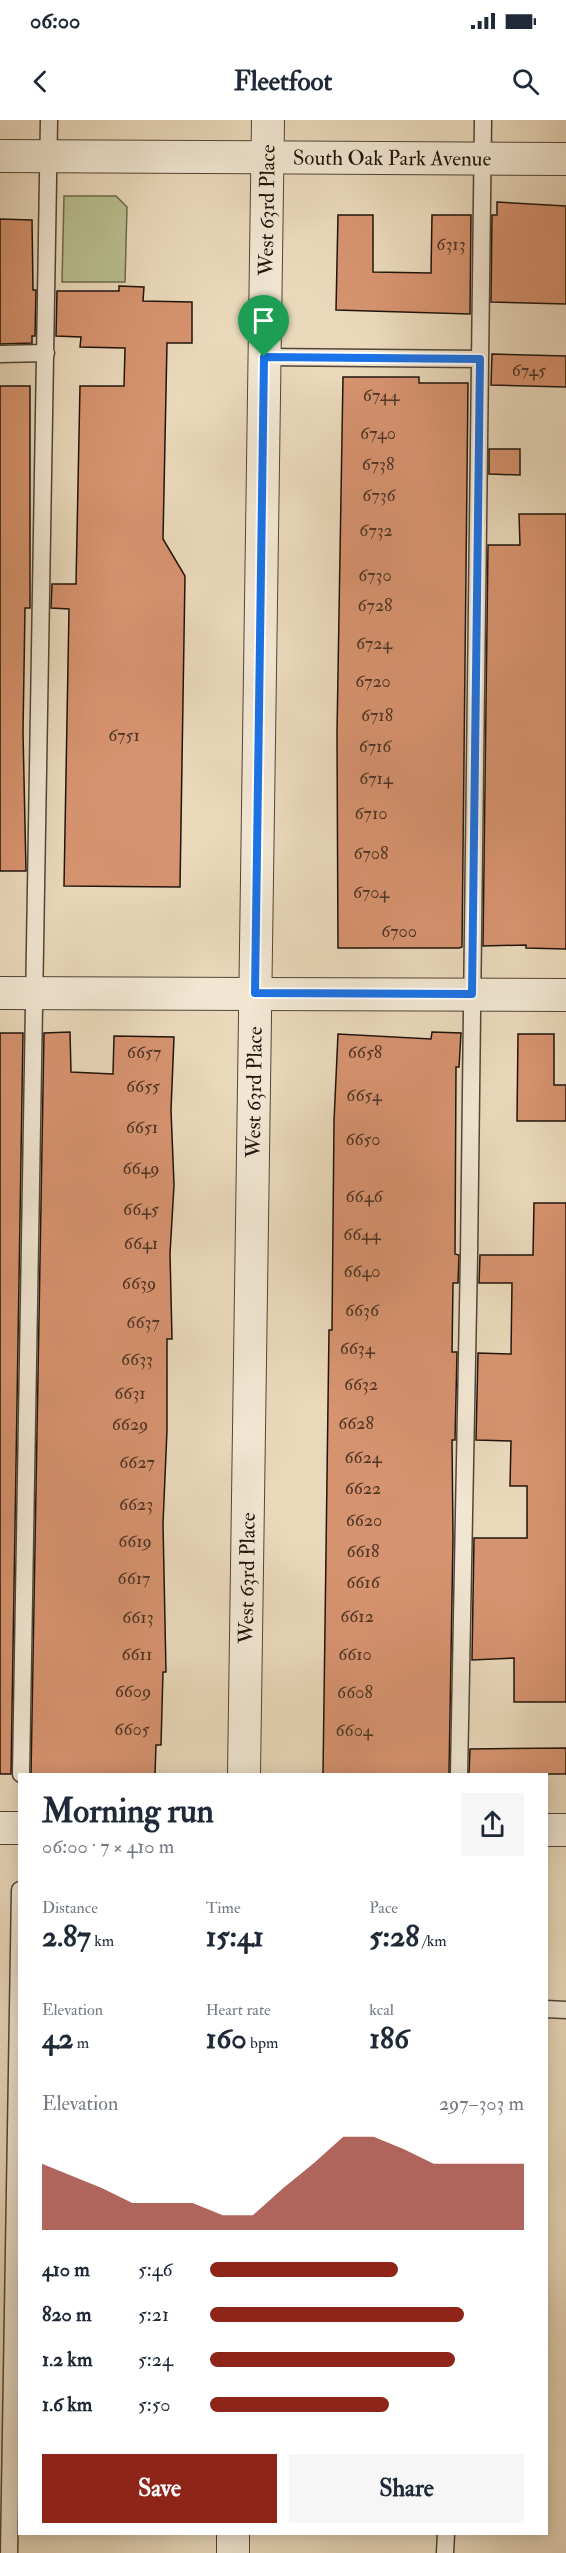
<!DOCTYPE html>
<html lang="en">
<head>
<meta charset="utf-8">
<style>
	:root { --surface:#fff; --page:#f6f6f7; --text:#1f2937; --muted:#747a83; --accent:#8f2418 }
	body { margin:0; font-family:"IM FELL Double Pica",serif; background:var(--page); color:var(--text); height:100vh; display:flex; flex-direction:column; font-size:22px; white-space:nowrap }
	* { box-sizing:border-box; margin:0 }
	p { font-size:20px; color:var(--muted) }
	.icon { flex:none; width:33px; height:33px; fill:none; stroke:currentColor; stroke-width:2; stroke-linecap:round; stroke-linejoin:round }
	.map { position:relative; flex:1; overflow:hidden }
	.details { position:absolute; left:18px; top:1653px; width:530px; height:762px; display:flex; flex-direction:column; background:var(--surface); border-radius:0px; box-shadow:0 3px 15px #0003 }
	.details>* { flex:none }
	.pin { position:absolute; display:grid; place-items:center; width:51px; height:51px; color:#fff; margin:-62px -26px; border-radius:50% 50% 50% 0; rotate:-45deg; box-shadow:0 0 6px #0007 }
	.pin .icon { rotate:45deg }
	.round { display:grid; place-items:center; flex:none; width:63px; height:63px; border-radius:0px; background:var(--page) }
	.overview { display:flex; align-items:center; justify-content:space-between; height:102px; padding:0 24px }
	h1 { font-size:33px; font-weight:700; line-height:45px }
	.stats { display:grid; grid-template-columns:repeat(3,1fr); gap:9px; height:102px; padding:6px 24px }
	.stats div { display:grid; align-content:center }
	.stats b { font-size:30px; font-weight:700 }
	.stats small { font-size:16px; font-weight:400 }
	.stats p { font-size:16px }
	.chart { height:168px; padding:12px 24px }
	.chart p { display:flex; justify-content:space-between }
	.chart svg { width:100%; height:108px; margin-top:6px; fill:var(--accent); opacity:.7 }
	.primary-button { display:flex; gap:12px; margin-top:auto; padding:12px 24px }
	.primary-button a { flex:1; height:69px; border-radius:0px; background:var(--accent); color:#fff; font-size:24px; font-weight:700; line-height:69px; text-align:center }
	.primary-button a+a { background:var(--page); color:var(--text) }
	ul { padding:0 24px; list-style:none; font-size:20px }
	li { display:grid; grid-template-columns:96px 72px 1fr; align-items:center; height:45px }
	li i { height:15px; border-radius:8px; background:var(--accent) }
	.status { display:flex; justify-content:space-between; align-items:center; height:42px; padding:0 30px; background:var(--surface); direction:ltr }
	.status svg { height:16px; fill:currentColor }
	header { display:flex; justify-content:space-between; align-items:center; height:78px; padding:0 24px; background:var(--surface); font-size:27px; font-weight:700 }
	.map>svg:first-child { display:block }
	.green { fill:#b8be8e; stroke:#6c694d; stroke-width:1.5 }
	.building { fill:#d6936f; stroke:#20140c; stroke-width:1.5 }
	.lines { fill:none; stroke-linecap:round; stroke-linejoin:round }
	.service-casing { stroke:#524538; stroke-width:19 }
	.minor-casing { stroke:#524538; stroke-width:34 }
	.service { stroke:#f1e6d2; stroke-width:16 }
	.minor { stroke:#f1e6d2; stroke-width:32 }
	.route-casing { stroke:#fff; stroke-width:12 }
	.route { stroke:#1a73e8; stroke-width:8 }
	.labels { text-anchor:middle; dominant-baseline:central; stroke-width:5; stroke-linejoin:round; paint-order:stroke }
	.number-label { font-size:18px; fill:#4e3425 }
	.street-label { font-size:21px; fill:#20140c; stroke:#f1e6d2 }
</style>
</head>
<body>
<div class="status"><b>06:00</b><svg viewBox="0 0 49 12"><path d="M0 12V9h3v3zM5 12V6h3v6zM10 12V3h3v9zM15 12V0h3v12zM26 1h20v11H26zM47 4h2v5h-2z"/></svg></div>
<header><svg class="icon" aria-label="back" viewBox="0 0 24 24"><path d="M15 5l-7 7 7 7"/></svg>Fleetfoot<svg class="icon" aria-label="search" viewBox="0 0 24 24"><circle cx="10" cy="10" r="6"/><path d="M15 15l6 6"/></svg></header>
<div class="map">
<svg width="566" height="2433" viewBox="0 0 566 2433">
	<rect width="100%" height="100%" fill="#e9d8ba"/>
	<filter id="stains"><feTurbulence type="fractalNoise" baseFrequency=".00333" numOctaves="4"/><feColorMatrix values="0 0 0 0 .2 0 0 0 0 .09 0 0 0 0 .02 0 0 0 .5 -.17"/></filter>
	<radialGradient id="worn" r=".72"><stop offset=".6" stop-color="#630" stop-opacity="0"/><stop offset="1" stop-color="#630" stop-opacity=".3"/></radialGradient>
	<path class="green" d="M64,76H116L127,87L125,162H62Z"/>
	<path class="building" d="M497,82L566,86V184L491,182L492,95H497Z
		M338,95H373V152L431,153L432,95H471L470,194L336,190Z
		M0,99L32,100L33,170H36L35,216H32V223L0,224Z
		M119,166L144,167L143,181L192,182V223H167L163,419L185,456L180,767L64,766L69,489L51,488L52,464H76L80,266H124L125,228L80,227L81,217L56,216L57,171H119Z
		M492,234L566,236V267L491,265Z
		M343,257H419V263H468L462,827L459,828H338L337,613Z
		M0,266H30V488H25L23,612L26,751H0Z
		M489,329H520V355L489,354Z
		M519,394H566V829L526,828V825L483,826L488,425H520Z
		M70,912L71,952L113,954L114,916L174,917L171,990L174,1065L170,1134L172,1219H167V1310L163,1404L166,1552H163L161,1625H156L155,1654H31L44,913Z
		M432,912L461,913L459,947H456L455,1134L459,1135L458,1163H453L452,1232H457L455,1320H452L453,1418L449,1654H323L329,1210H332L334,1001L338,914L431,919Z
		M0,913H23L11,1654H0Z
		M518,914H554V965H566V1001H517Z
		M534,1083H566V1582H514V1538L472,1540L474,1418H527V1366H510L511,1321L476,1320L478,1233L511,1234L512,1163H479L480,1135H533Z
		M566,1628V1654H469L470,1629Z"/>
	<g class="lines">
		<g class="service-casing">
			<path id="service" d="M0,234L46,233
				M264,237L480,239
				M21,1654L49,0
				M459,1654L469,1135L483,0
				M546,1889L566,1890
				M9,2433L20,1770
				M445,2433L446,2414"/>
		</g>
		<g class="minor-casing">
			<g id="minor">
				<path id="s1" d="M0,36L566,39"/>
				<path d="M0,873L566,875"/>
				<path id="s2" d="M244,1654L268,0"/>
				<path d="M0,1708H20"/>
				<path d="M546,1710H566"/>
				<path d="M233,2433V2414"/>
			</g>
		</g>
		<use href="#service" class="service"/>
		<use href="#minor" class="minor"/>
	</g>
	<g class="lines">
		<g class="route-casing">
			<path id="route" d="M264,237L480,239L472,874L255,873Z"/>
		</g>
		<use href="#route" class="route"/>
	</g>
	<g class="labels">
		<g class="number-label">
			<text x="451" y="124">6313</text>
			<text x="529" y="250">6745</text>
			<text x="381" y="275">6744</text>
			<text x="378" y="313">6740</text>
			<text x="378" y="344">6738</text>
			<text x="379" y="375">6736</text>
			<text x="376" y="410">6732</text>
			<text x="375" y="455">6730</text>
			<text x="375" y="485">6728</text>
			<text x="374" y="523">6724</text>
			<text x="373" y="561">6720</text>
			<text x="377" y="595">6718</text>
			<text x="124" y="615">6751</text>
			<text x="375" y="626">6716</text>
			<text x="376" y="658">6714</text>
			<text x="371" y="693">6710</text>
			<text x="371" y="733">6708</text>
			<text x="371" y="772">6704</text>
			<text x="399" y="811">6700</text>
			<text x="144" y="932">6657</text>
			<text x="365" y="932">6658</text>
			<text x="143" y="966">6655</text>
			<text x="364" y="975">6654</text>
			<text x="142" y="1007">6651</text>
			<text x="363" y="1019">6650</text>
			<text x="141" y="1048">6649</text>
			<text x="364" y="1076">6646</text>
			<text x="141" y="1089">6645</text>
			<text x="362" y="1114">6644</text>
			<text x="141" y="1123">6641</text>
			<text x="362" y="1151">6640</text>
			<text x="139" y="1163">6639</text>
			<text x="362" y="1190">6636</text>
			<text x="143" y="1202">6637</text>
			<text x="357" y="1228">6634</text>
			<text x="137" y="1239">6633</text>
			<text x="361" y="1264">6632</text>
			<text x="130" y="1273">6631</text>
			<text x="356" y="1303">6628</text>
			<text x="130" y="1304">6629</text>
			<text x="363" y="1337">6624</text>
			<text x="137" y="1342">6627</text>
			<text x="363" y="1368">6622</text>
			<text x="136" y="1384">6623</text>
			<text x="364" y="1400">6620</text>
			<text x="135" y="1421">6619</text>
			<text x="363" y="1431">6618</text>
			<text x="134" y="1458">6617</text>
			<text x="363" y="1462">6616</text>
			<text x="357" y="1496">6612</text>
			<text x="138" y="1497">6613</text>
			<text x="137" y="1534">6611</text>
			<text x="355" y="1534">6610</text>
			<text x="133" y="1571">6609</text>
			<text x="355" y="1572">6608</text>
			<text x="132" y="1609">6605</text>
			<text x="354" y="1610">6604</text>
		</g>
		<g class="street-label">
			<text stroke="none"><textPath href="#s1" startOffset="392">South Oak Park Avenue</textPath></text>
			<text stroke="none"><textPath href="#s2" startOffset="1564">West 63rd Place</textPath></text>
			<text stroke="none"><textPath href="#s2" startOffset="682">West 63rd Place</textPath></text>
			<text stroke="none"><textPath href="#s2" startOffset="196">West 63rd Place</textPath></text>
		</g>
	</g>
	<rect width="100%" height="100%" filter="url(#stains)"/>
	<rect width="100%" height="100%" fill="url(#worn)"/>
</svg>
<div class="pin" style="left:264px;top:237px;background:#1e9e55"><svg class="icon" aria-label="arrive" viewBox="0 0 24 24"><path d="M6 21V4h12l-3 4 3 4H6"/></svg></div>
<section class="details">
<div class="overview"><div><h1>Morning run</h1><p>06:00 · 7 × 410 m</p></div><a class="round"><svg class="icon" aria-label="share" viewBox="0 0 24 24"><path d="M12 15V3M7 8l5-5 5 5M5 13v7h14v-7"/></svg></a></div>
<div class="stats">
<div><p>Distance</p><b>2.87<small> km</small></b></div>
<div><p>Time</p><b>15:41</b></div>
<div><p>Pace</p><b>5:28<small> /km</small></b></div>
</div>
<div class="stats">
<div><p>Elevation</p><b>42<small> m</small></b></div>
<div><p>Heart rate</p><b>160<small> bpm</small></b></div>
<div><p>kcal</p><b>186</b></div>
</div>
<div class="chart"><p><span>Elevation</span>297–303 m</p>
<svg viewBox="0 0 160 44" preserveAspectRatio="none"><path d="M0 44V17L10 22L20 27L30 33L40 33L50 33L60 38L70 38L80 27L90 17L100 6L110 6L120 11L130 17L140 17L150 17L160 17V44z"/></svg>
</div>
<ul>
<li><b>410 m</b>5:46<i style="width:60%"></i></li>
<li><b>820 m</b>5:21<i style="width:81%"></i></li>
<li><b>1.2 km</b>5:24<i style="width:78%"></i></li>
<li><b>1.6 km</b>5:50<i style="width:57%"></i></li>
</ul>
<div class="primary-button"><a>Save</a><a>Share</a></div>
</section>
</div>
</body>
</html>
